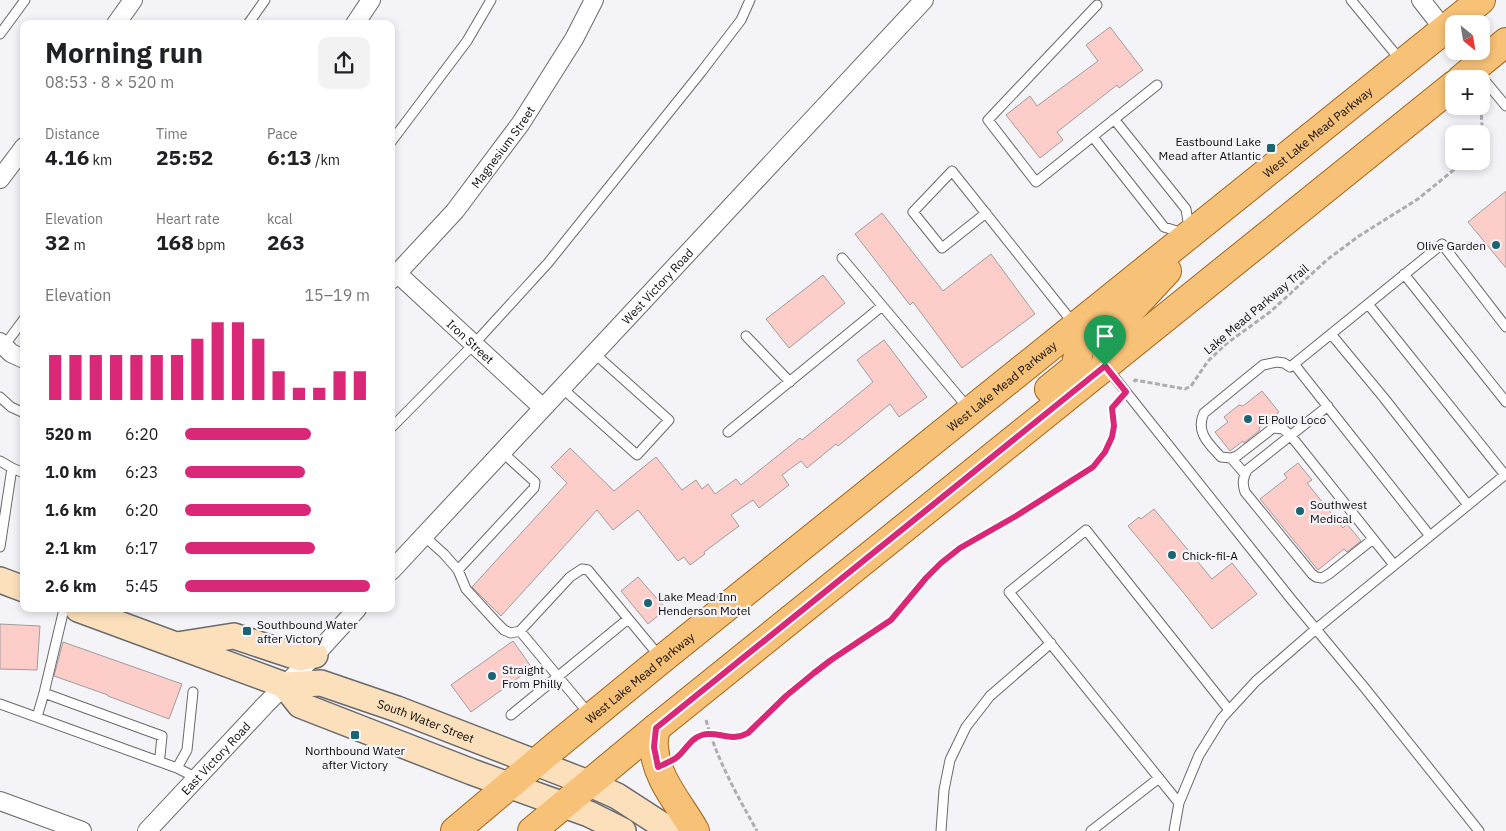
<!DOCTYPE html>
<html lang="en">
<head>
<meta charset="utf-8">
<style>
	:root { --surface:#fff; --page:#f2f2f2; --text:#202124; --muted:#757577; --accent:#db2777 }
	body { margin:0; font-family:"IBM Plex Sans",sans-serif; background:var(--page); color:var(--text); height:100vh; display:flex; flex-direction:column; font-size:19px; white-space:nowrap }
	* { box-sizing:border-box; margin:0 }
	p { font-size:16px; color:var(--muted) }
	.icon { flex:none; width:28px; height:28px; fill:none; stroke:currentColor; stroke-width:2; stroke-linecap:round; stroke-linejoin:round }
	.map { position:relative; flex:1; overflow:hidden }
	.panel { position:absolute; left:20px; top:20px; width:375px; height:592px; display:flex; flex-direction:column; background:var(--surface); border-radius:10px; box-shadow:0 2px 8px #0003 }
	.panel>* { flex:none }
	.needle { width:32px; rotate:150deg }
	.controls { position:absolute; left:1445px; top:15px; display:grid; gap:10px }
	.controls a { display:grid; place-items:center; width:45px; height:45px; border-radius:10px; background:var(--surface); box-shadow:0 2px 8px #0003; font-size:25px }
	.pin { position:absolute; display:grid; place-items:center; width:42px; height:42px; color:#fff; margin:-51px -21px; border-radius:50% 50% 50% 0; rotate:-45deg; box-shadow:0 0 5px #0007 }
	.pin .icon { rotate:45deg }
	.round { display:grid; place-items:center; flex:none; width:52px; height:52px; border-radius:10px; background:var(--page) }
	.overview { display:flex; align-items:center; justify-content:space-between; height:85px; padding:0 25px }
	h1 { font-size:28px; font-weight:800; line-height:38px }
	.figures { display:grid; grid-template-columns:repeat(3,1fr); gap:8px; height:85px; padding:5px 25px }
	.figures div { display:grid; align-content:center }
	.figures b { font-size:21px; font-weight:800 }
	.figures small { font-size:14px; font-weight:400 }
	.figures p { font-size:14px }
	.chart { height:140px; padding:10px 25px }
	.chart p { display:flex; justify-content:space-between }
	.chart svg { width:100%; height:90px; margin-top:5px; stroke:var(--accent); stroke-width:6 }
	ul { padding:0 25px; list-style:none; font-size:16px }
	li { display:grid; grid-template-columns:80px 60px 1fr; align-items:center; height:38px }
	li i { height:12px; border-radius:6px; background:var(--accent) }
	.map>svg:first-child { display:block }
	.building { fill:#fdcdc9; stroke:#a19c9b }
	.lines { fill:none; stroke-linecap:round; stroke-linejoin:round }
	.lane-casing { stroke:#69696d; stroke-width:11 }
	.street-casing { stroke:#69696d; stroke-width:20 }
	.secondary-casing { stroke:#69696d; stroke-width:28 }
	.primary-casing { stroke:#a16618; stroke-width:30 }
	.path { stroke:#adadb1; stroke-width:3; stroke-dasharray:5 2.5; stroke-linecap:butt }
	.lane { stroke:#fff; stroke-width:9 }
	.street { stroke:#fff; stroke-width:18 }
	.secondary { stroke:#fbe0bb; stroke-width:25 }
	.primary { stroke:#f7c177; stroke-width:28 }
	.route-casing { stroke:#fff; stroke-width:10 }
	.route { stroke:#db2777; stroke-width:6 }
	.poi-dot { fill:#1b6472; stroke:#f4f4f8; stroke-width:2 }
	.labels { text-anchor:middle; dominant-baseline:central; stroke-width:4.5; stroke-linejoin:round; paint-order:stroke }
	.street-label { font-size:12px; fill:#0c0c0e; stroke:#f4f4f8 }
	.poi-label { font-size:12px; fill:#0c0c0e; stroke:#f4f4f8; text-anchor:start }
</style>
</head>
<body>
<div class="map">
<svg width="1506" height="831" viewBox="0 0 1506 831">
	<rect width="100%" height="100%" fill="#f4f4f8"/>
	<path class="building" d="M1110,27L1143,70L1119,88L1117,85L1057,132L1063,140L1040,158L1006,115L1030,96L1037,106L1098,61L1086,45Z
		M1506,191V268L1468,222Z
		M882,213L943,291L991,254L1035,314L962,368L913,302L910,305L855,234Z
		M823,275L845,303L789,348L766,319Z
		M884,340L927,397L899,417L890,404L838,446L836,444L807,468L801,461L782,475L789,485L759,508L753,500L731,515L739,526L704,552L705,554L690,565L684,557L678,561L638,510L613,530L597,510L501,616L472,587L567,483L551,467L570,448L614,491L656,457L682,490L696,480L702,489L708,484L715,494L736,479L741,485L800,438L802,440L873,382L857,360Z
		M1262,391L1279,412L1259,428L1260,430L1244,443L1243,441L1230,451L1215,432L1228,422L1224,417L1239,405L1243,406Z
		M1298,463L1312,480L1307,483L1343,528L1347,524L1361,541L1347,552L1344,549L1318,570L1260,499L1287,478L1284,474Z
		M1154,509L1212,579L1232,563L1257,594L1212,629L1187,597L1128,526L1139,517L1141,519Z
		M638,577L666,609L648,624L621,591Z
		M0,624L40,626L37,670L0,669Z
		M513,641L532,668L471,712L451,685Z
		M63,642L182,684L169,719L108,696V695L54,676Z"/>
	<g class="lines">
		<g class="lane-casing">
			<path id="lane" d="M1351,0L1402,62
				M1097,5L988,120L1036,182L1157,85
				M248,24L265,0
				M0,34L25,0
				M1476,70L1506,106
				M1114,119L1186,209L1189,228
				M1093,137L1164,227L1183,233
				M391,142L467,41L491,0
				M986,213L942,248L913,212L952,171L1074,324
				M842,258L969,409
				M1404,274L1506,402
				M1368,304L1505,475
				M1331,334L1384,398L1468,505
				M746,336L790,382
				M4,346L24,319
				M1294,364L1290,367L1284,363L1277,362L1263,365L1204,413C1195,432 1209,444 1221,457L1231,458L1237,456L1273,428L1283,429L1291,436L1394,565
				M1107,368L1291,599L1364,687L1479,831
				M562,388L637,455L669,420L594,353
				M0,397L11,407L24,413
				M1328,406L1247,470C1243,478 1242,483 1245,492L1312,574L1316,577L1322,578L1329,574L1373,539
				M391,428L474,344L548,263L702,71L741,20L750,0
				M728,432L882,306
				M1231,458L1245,474
				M0,461L12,468L0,547
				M12,468L24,473
				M424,536L444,554L458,570L466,589L498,624L504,630L511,633L520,631
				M1430,536L1294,364L1442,244L1506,327
				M458,570L534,488L535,482L502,452
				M44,693L64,609
				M0,704L177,768L197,778
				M511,715L628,619
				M590,715L520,631L570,577L582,569L588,570L660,657
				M37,717L44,693L162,736L160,756L157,761
				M177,768L187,750L193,692
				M1179,803L1009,592L1086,530L1229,710
				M941,831L944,790L950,760L966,727L990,696L1051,643
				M1091,831L1159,778
				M1174,831L1179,803L1199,755L1222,718L1256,681L1316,629L1506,474"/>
		</g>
		<g class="street-casing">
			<g id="street">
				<path d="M1421,0L1454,42"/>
				<path d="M116,24L133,0"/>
				<path d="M355,24L371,0"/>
				<path d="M0,179L24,147"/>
				<path id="s1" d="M398,274L543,408"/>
				<path id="s2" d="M391,280L455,211L521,123L574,39L594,0"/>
				<path d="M0,342L11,353L24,359"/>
				<path id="s3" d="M391,571L924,0"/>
				<path d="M0,801L82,831"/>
				<path id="s4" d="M147,831L265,705L315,655L357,609"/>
			</g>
		</g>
		<g class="secondary-casing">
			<g id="secondary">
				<path d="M0,580L24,589"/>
				<path id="s5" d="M78,609L284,685L321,683L397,709L588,783L617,796L671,831"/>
				<path d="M177,645L234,636L300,658L315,655"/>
				<path d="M284,685L300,705L472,772L589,814L623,831"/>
			</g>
		</g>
		<g class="primary-casing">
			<g id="primary">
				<path d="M1461,79L1506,42"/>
				<path d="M1105,366L1114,328L1167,271"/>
				<path d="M1049,389L1075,368L1080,347L1076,326"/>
				<path d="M656,728C655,734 653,741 654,747C656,779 680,804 695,831"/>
				<path id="s6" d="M455,831L557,745L662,659L1481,0"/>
				<path d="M532,831L656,728L1454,85"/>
			</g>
		</g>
		<path class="path" d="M1478,134L1482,126L1481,110L1488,102
			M1134,382L1135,380L1185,389L1191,386L1208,361L1226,344L1270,312L1328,259L1359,236L1418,199L1456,168L1463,161
			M706,720C717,760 737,795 757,831
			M678,756C685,750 689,741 698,737C713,729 730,743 748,733L786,696L814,673L891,620L926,578L941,563L960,548L1036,504L1093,467L1105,452L1112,437L1114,426L1112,408L1119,401"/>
		<use href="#lane" class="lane"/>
		<use href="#street" class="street"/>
		<use href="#secondary" class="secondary"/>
		<use href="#primary" class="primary"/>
	</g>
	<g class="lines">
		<g class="route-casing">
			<path id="route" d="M1105,366L1126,392L1112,408L1114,426L1112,437L1105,452L1093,467L1016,516L960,548L941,563L926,578L891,620L831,660L814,673L786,696L748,733C730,743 717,730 702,735C689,739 686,751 676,758C670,762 664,764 658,767L654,747L656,728Z"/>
		</g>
		<use href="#route" class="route"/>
	</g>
	<g class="poi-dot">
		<rect x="1266" y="143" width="10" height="10" rx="2.5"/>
		<circle cx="1496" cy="245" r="5"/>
		<circle cx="1248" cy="419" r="5"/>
		<circle cx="1300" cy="511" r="5"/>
		<circle cx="1172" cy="555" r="5"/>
		<circle cx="648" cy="603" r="5"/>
		<rect x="242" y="626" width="10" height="10" rx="2.5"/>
		<circle cx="492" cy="676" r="5"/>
		<rect x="350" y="730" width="10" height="10" rx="2.5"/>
	</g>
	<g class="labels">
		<g class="street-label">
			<text stroke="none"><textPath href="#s6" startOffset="1110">West Lake Mead Parkway</textPath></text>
			<text stroke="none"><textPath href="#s2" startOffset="174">Magnesium Street</textPath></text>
			<text stroke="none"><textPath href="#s3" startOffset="390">West Victory Road</textPath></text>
			<text transform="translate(1256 309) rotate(-40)">Lake Mead Parkway Trail</text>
			<text stroke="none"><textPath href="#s1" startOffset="99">Iron Street</textPath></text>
			<text stroke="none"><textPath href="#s6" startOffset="705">West Lake Mead Parkway</textPath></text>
			<text stroke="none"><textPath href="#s6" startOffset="240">West Lake Mead Parkway</textPath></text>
			<text stroke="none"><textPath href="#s5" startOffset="368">South Water Street</textPath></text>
			<text stroke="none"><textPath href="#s4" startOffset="100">East Victory Road</textPath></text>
		</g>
		<g class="poi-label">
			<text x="1261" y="141" text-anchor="end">Eastbound Lake<tspan x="1261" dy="14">Mead after Atlantic</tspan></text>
			<text x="1486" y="245" text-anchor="end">Olive Garden</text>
			<text x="1258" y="419">El Pollo Loco</text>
			<text x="1310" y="504">Southwest<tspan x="1310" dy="14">Medical</tspan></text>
			<text x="1182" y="555">Chick-fil-A</text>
			<text x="658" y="596">Lake Mead Inn<tspan x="658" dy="14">Henderson Motel</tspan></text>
			<text x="257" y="624">Southbound Water<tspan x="257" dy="14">after Victory</tspan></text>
			<text x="502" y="669">Straight<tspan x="502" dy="14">From Philly</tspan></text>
			<text x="355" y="750" text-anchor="middle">Northbound Water<tspan x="355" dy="14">after Victory</tspan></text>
		</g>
	</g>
</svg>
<div class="controls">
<a><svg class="needle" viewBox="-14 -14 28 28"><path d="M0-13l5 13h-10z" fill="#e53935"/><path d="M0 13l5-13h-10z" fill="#757577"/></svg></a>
<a>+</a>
<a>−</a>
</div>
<div class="pin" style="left:1105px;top:366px;background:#1e9e55"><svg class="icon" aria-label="arrive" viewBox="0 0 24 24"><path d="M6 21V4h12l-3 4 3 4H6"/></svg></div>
<section class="panel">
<div class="overview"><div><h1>Morning run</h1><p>08:53 · 8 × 520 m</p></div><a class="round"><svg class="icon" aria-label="share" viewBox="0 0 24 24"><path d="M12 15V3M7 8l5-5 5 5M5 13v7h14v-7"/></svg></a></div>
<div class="figures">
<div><p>Distance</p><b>4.16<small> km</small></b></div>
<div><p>Time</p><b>25:52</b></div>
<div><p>Pace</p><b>6:13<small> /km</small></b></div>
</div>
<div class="figures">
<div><p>Elevation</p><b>32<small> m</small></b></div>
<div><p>Heart rate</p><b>168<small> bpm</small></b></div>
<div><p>kcal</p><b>263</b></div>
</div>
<div class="chart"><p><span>Elevation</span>15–19 m</p>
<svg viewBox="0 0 160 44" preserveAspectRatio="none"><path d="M5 44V22M15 44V22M25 44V22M35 44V22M45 44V22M55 44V22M65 44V22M75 44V14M85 44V6M95 44V6M105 44V14M115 44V30M125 44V38M135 44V38M145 44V30M155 44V30"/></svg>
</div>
<ul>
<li><b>520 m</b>6:20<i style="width:68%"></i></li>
<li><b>1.0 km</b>6:23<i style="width:65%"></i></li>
<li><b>1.6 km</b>6:20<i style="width:68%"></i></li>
<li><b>2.1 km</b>6:17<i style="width:70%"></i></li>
<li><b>2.6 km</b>5:45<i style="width:100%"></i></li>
</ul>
</section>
</div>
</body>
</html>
